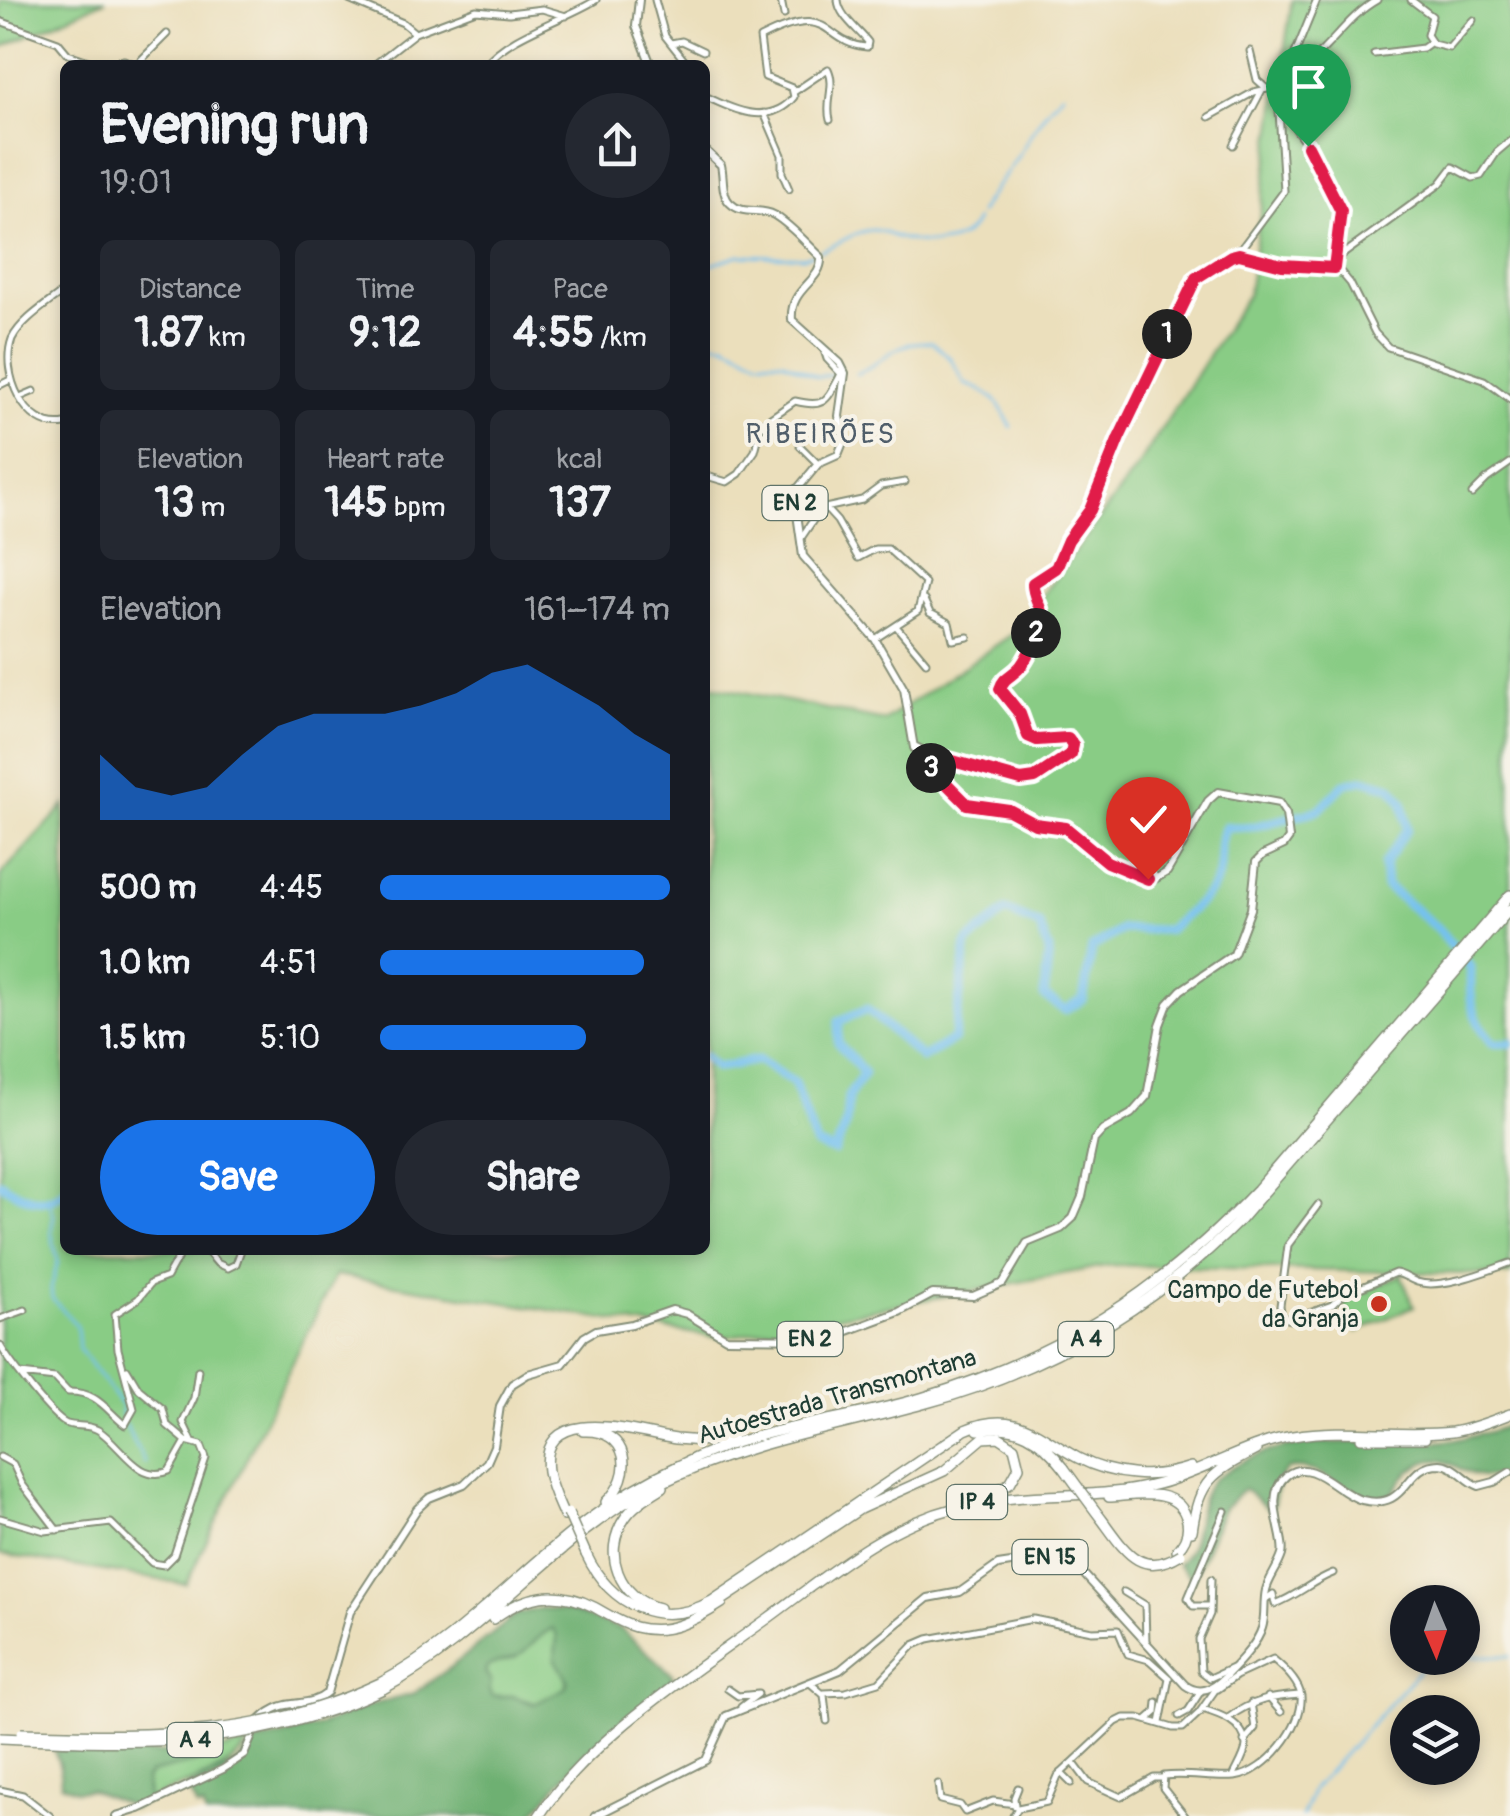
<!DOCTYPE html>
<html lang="en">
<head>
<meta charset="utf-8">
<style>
	:root { --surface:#171b24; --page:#242831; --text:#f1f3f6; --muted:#9ea1a6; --accent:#1a73e8 }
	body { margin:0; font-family:Pangolin,sans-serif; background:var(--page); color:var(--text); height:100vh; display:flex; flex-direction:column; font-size:38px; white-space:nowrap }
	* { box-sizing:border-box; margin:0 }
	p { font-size:32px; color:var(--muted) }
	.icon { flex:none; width:55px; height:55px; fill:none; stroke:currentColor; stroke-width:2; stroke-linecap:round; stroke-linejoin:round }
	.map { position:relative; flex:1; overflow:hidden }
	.side { position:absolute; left:60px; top:60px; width:650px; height:1195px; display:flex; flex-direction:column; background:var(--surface); border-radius:15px; box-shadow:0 5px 15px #0003 }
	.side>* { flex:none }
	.needle { width:65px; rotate:178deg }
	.controls { position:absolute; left:1390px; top:1585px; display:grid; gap:20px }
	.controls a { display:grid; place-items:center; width:90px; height:90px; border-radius:50%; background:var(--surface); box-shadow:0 5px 15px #0003; font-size:50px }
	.pin { position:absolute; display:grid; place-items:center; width:85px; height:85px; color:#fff; margin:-102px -42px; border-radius:50% 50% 50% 0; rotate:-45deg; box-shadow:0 0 10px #0007 }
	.pin .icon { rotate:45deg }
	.km { position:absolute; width:50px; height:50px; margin:-25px; border-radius:50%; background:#222; color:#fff; font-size:28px; line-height:50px; text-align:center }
	.round { display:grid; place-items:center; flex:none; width:105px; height:105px; border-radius:52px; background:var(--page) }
	.headline { display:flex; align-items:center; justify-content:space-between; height:170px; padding:0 40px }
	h1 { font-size:55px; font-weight:700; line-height:75px }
	.metrics { display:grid; grid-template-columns:repeat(3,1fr); gap:15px; height:170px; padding:10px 40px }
	.metrics div { display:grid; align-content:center; border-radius:15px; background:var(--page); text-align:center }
	.metrics b { font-size:42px; font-weight:700 }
	.metrics small { font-size:28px; font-weight:400 }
	.metrics p { font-size:28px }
	.chart { height:280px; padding:20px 40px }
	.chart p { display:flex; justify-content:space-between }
	.chart svg { width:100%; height:180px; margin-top:10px; fill:var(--accent); opacity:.7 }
	.button { display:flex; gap:20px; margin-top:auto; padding:20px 40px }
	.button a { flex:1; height:115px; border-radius:60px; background:var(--accent); color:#fff; font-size:40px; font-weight:700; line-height:115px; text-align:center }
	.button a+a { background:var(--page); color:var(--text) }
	ul { padding:0 40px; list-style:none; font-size:32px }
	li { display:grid; grid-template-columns:160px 120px 1fr; align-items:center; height:75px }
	li i { height:25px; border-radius:12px; background:var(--accent) }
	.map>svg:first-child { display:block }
	.green { fill:#89cc85; stroke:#54845c; stroke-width:2.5 }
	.forest { fill:#6eb072; stroke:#467653; stroke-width:2.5; fill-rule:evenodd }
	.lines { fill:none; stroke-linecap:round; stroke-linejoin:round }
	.stream { stroke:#75c1ef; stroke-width:2.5 }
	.river { stroke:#75c1ef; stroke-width:9 }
	.minor-casing { stroke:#858e78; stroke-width:9 }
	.major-casing { stroke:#858e78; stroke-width:10 }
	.highway-casing { stroke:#858e78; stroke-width:12 }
	.minor { stroke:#fff; stroke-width:5 }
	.major { stroke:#fff; stroke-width:6 }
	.highway { stroke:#fff; stroke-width:9 }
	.highway-bridge-casing { stroke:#858e78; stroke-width:12; stroke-linecap:butt }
	.highway-bridge { stroke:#fff; stroke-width:9 }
	.route-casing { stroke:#fff; stroke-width:20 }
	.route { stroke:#e11d48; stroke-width:12 }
	.poi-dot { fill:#c8321e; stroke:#f7f3e8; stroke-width:4 }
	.labels { text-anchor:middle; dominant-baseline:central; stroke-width:8; stroke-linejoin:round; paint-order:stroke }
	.shield { fill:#f7f3e8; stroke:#60746a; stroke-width:2.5 }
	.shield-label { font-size:22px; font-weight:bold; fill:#1f3d34 }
	.poi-label { font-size:25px; fill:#1f3d34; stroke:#f7f3e8; text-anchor:end }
	.street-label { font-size:25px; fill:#1f3d34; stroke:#f7f3e8 }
	.neighbourhood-label { font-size:28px; letter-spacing:2.5px; fill:#505e6a; stroke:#f7f3e8 }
</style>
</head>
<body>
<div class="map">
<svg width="1510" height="1816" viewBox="0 0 1510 1816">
	<rect width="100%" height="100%" fill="#f7f3e8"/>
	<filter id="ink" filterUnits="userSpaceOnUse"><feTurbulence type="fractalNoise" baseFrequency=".01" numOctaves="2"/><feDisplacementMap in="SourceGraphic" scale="20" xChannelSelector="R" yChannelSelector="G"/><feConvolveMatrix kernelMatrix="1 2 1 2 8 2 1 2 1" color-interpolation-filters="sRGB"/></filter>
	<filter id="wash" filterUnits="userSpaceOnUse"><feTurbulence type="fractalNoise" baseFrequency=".0048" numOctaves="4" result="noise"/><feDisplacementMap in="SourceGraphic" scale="40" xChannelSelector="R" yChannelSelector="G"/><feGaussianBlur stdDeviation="2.25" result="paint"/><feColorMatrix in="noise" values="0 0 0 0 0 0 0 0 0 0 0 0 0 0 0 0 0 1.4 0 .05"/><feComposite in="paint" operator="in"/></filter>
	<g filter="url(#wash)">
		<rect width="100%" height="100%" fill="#ebdfbc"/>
		<path class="green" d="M0,0H106L0,48Z
			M1292,0H1510V1275L1110,1265L721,1338L335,1275L186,1584L0,1554V876L65,805V1250H705V684L884,721L1014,633L1136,469L1248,294Z
			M1401,1275L1414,1306L1357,1332L1343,1301Z
			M553,1628L557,1633L555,1659L567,1678L565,1688L537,1704L512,1696H492L489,1690L491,1681L485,1672L487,1667C497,1661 510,1661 519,1655C531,1646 539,1633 553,1628Z
			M248,1744C228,1776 179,1783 148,1801L146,1779L150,1773C185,1766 214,1750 248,1744Z"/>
		<path class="forest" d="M1510,1425V1468C1466,1500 1454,1437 1412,1470C1403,1476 1398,1487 1391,1495C1349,1509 1327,1460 1287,1469L1279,1479L1272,1512L1244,1489L1223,1509L1193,1580L1178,1564C1203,1541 1191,1506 1212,1481C1217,1476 1226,1472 1231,1468C1292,1430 1367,1446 1435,1442C1461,1440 1486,1434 1510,1425Z
			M541,1608L572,1612L621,1629L672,1674L673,1680L583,1755L531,1816H206L202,1807L197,1808L187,1788L238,1763L255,1743L313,1728L374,1704L411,1695L450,1668L517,1614ZM553,1628L557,1636L555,1659L568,1680L565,1688L534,1704L512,1696H492L489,1690L491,1681L485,1672L487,1667C496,1661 502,1662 511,1659C527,1655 537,1634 553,1628Z
			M220,1749L197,1762L150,1773L146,1779L148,1801L131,1809L128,1805L90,1790L76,1791L61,1784L59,1764L54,1750L156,1753Z"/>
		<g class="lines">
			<path class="stream" d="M979,214C989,191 1008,174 1020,153C1033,130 1044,111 1063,93
				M820,251C836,246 854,231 871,230C880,229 884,233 893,236C920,245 963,251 976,220
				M705,266L739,255L804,257L812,254
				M705,342L725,344L759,360L783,361L818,377L837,374
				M856,374C889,360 890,341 932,342L952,360L965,384C993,393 998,400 1011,427
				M49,1201L54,1215L51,1231L58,1261L51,1289L52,1298L77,1326L79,1349L122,1406L123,1418
				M125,1425L145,1463
				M1462,1656H1510
				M1302,1816L1313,1789L1424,1665L1445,1658"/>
			<path class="river" d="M705,1057L716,1068L758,1060L794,1083L816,1145L835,1152L846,1123L848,1097L864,1073L838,1043L839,1021L867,1009L922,1058L954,1039L967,943L1006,911L1039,925L1049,950L1044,996L1065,1010L1083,1000L1092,948L1122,929L1168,930C1186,913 1218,893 1220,867C1221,848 1216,845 1226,827H1252L1319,810L1344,784L1364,779L1392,787L1403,803L1407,829L1384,864L1386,886L1437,928L1471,967C1469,1001 1471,1017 1493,1043H1510
				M0,1183C21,1197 44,1210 65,1190"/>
		</g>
	</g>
	<g filter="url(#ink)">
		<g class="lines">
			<g class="minor-casing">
				<path id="minor" d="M349,0L403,23L415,33
					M655,0L665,36L688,65
					M781,0L784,15
					M1411,0L1432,16L1427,35L1433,44L1449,48L1473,20
					M0,21L58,42L68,54L100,65L124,60L136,65L167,34
					M671,43L682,41L703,51
					M1250,51L1257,80L1266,88
					M1374,54L1423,48L1430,43
					M374,65L415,33L476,10L509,13L542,9L566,16
					M485,65C508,35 564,20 596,0
					M1284,77C1324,62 1341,20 1377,0
					M794,92L828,69C836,85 825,103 830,120
					M705,96C733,110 770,127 794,97L792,88L765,77L760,38C834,0 820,43 867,47L868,42C858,29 839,16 838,0
					M1281,109L1308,146L1339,205L1338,254L1334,268
					M764,113L782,155V173L789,189
					M1209,117L1254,92L1280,86
					M1233,145L1261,92
					M1234,255H1246L1283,265L1338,269L1350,283L1375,333L1388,347L1484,380L1510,399
					M1338,258L1440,184L1453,167L1473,178L1481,176L1497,152L1510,141
					M65,290C49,303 21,320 12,339C0,372 24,431 65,424
					M0,385L10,380
					M20,397L34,391
					M800,446L818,464
					M710,477L727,482L739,474L755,451L762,424L795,401C825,408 826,402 841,374L827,359L824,350
					M1472,494L1487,479L1510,463
					M825,508L862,500L881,486L905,482
					M801,538L818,513L826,509L837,521L858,558L875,549H888L925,583L918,611L875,639
					M924,600L930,613L949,623L953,640L968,637
					M896,626L926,662
					M915,746L936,756L1025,780L1038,777L1071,755L1073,745L1068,738L1037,740L1028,736L1018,711L1001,689C1004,676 1013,676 1021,666C1029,655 1038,635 1041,621C1044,608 1032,597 1033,583L1055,567L1069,539L1092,507L1117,441L1192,283L1243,246L1284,191L1278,95L1317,0
					M1318,1205L1288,1245L1280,1306L1282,1316L1290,1320L1332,1305L1341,1296L1395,1273C1404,1274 1408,1279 1417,1282C1441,1290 1487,1271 1510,1263
					M206,1250L217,1263L228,1268L236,1264L241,1250
					M0,1319L25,1310
					M0,1345C8,1360 53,1419 67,1424C77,1427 88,1424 98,1430C121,1444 138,1484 169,1471L186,1441L201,1445L206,1458L174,1555L164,1565L152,1563L111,1523L45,1531L0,1518
					M127,1369L139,1389L163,1409L167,1425L186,1441
					M21,1374L55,1378L68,1392C97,1391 106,1410 125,1425L134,1409L118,1349L115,1314L138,1299L151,1283L167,1277L182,1250
					M192,1441L183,1422L194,1398L198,1370
					M0,1457L13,1464L22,1484L57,1530
					M1211,1579L1210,1614L1199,1639L1201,1671L1210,1678L1232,1668
					M1124,1592L1145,1605L1146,1642
					M1266,1599L1273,1594L1275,1604C1297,1596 1312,1581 1333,1573
					M1209,1606H1193L1188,1598L1225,1511
					M810,1683L824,1695L827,1721
					M728,1689L738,1696L758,1694L741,1707
					M824,1693L846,1692L879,1682L914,1645L928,1639L1033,1619L1092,1631L1118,1630L1128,1654L1149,1660L1169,1678
					M1268,1697L1281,1712
					M1202,1709C1219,1714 1244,1722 1246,1745C1246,1754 1237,1768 1233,1777
					M1179,1716L1188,1711L1201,1691
					M1228,1718C1252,1700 1271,1697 1300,1695
					M1148,1719L1156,1712L1157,1702
					M1160,1723L1169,1678
					M1244,1741L1255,1728L1251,1703
					M1073,1762L1088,1782L1121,1797L1154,1778H1162
					M1061,1773L1071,1783
					M938,1784L940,1800L960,1805L965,1812L993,1801L1015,1804
					M0,1790L23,1795L50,1816
					M1015,1806L1014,1798L1018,1788
					M1013,1816L1018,1808L1047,1802L1058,1776L1116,1722L1124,1718H1139L1173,1728H1183L1199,1713L1218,1686
					M1185,1816L1163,1788L1164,1776C1187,1773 1212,1779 1235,1777C1266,1773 1304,1726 1301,1696C1299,1682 1284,1668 1273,1659L1236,1676L1218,1689"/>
			</g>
			<g class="major-casing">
				<path id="major" d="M639,0L636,26L651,65
					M260,1720C286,1694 306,1711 327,1693L350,1612L417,1509L429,1498L464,1484L487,1462L494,1446L500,1406L512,1384L528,1374L563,1364L584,1337L596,1330L632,1324L672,1310L687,1314L726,1338L826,1339L899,1312L933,1294L973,1296L1003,1283L1027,1243L1061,1229L1073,1218L1082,1197L1094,1140L1103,1130L1131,1114L1147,1096L1160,1025L1168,1004L1181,990L1234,954L1251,909L1256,862L1263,855L1284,845L1289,838L1286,814L1279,803L1218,792L1208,801L1167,872L1155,879L1138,876L1105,861L1066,828L1034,823L1007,810L971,805L957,795L914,748L904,689L875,639L803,556L794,493L818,464L838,455L844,440L839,416L845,373L840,363L792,320C789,287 823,282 821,257C806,243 791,225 774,215C760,207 743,216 730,203C721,194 724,177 721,165L705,150
					M116,1816L139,1809L223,1769L244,1755L254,1731
					M595,1816L706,1760L726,1716L840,1670L928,1598L960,1592L998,1565L1056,1556L1070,1559L1185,1685C1200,1696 1213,1689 1225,1677C1237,1664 1257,1645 1262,1628C1266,1616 1263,1603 1266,1590C1269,1578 1278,1568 1282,1555C1287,1537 1261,1496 1287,1475C1312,1456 1339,1495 1362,1500C1411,1511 1402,1464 1440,1464C1457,1465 1465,1481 1479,1486L1494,1482L1510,1472"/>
			</g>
			<g class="highway-casing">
				<path id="highway" d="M978,1430C1017,1422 1041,1438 1064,1468
					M583,1431C630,1429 635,1475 606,1502
					M1361,1438H1425
					M1109,1497C1134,1496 1180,1485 1187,1521C1189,1532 1185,1542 1177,1550
					M564,1516C558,1502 550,1487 548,1471C538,1400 641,1434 676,1439C695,1441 713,1442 732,1439
					M1192,1531C1199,1480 1212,1473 1256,1450
					M586,1554C610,1605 659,1630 712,1601L965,1430C1016,1408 1037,1436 1078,1458C1113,1476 1154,1480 1191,1467
					M718,1603L860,1509L944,1471L983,1438L999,1437L1014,1447L1019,1467L1010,1483L988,1496
					M659,1608C619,1599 601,1552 625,1518C634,1504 650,1496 663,1487
					M493,1619C525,1595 556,1588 594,1607C607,1614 620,1623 635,1627C668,1636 696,1620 722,1603
					M380,1683C460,1641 517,1572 589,1519C617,1498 648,1480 680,1465C755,1427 841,1422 921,1398C1059,1357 1159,1293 1258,1189L1510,895
					M383,1689C485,1636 555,1536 655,1486C741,1443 831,1429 923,1404C1045,1371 1151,1310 1240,1220L1510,909
					M539,1816C589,1739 692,1673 767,1619C826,1576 882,1527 955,1508C1021,1489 1092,1502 1158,1484C1204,1472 1245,1444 1293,1436C1346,1427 1399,1438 1452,1432C1472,1429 1492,1421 1510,1414"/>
			</g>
			<use href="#minor" class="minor"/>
			<use href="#major" class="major"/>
			<use href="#highway" class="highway"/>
			<g class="highway-bridge-casing">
				<path id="highway-bridge" d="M1064,1468C1077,1486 1090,1504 1103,1521C1125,1551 1141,1579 1181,1554
					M568,1513L586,1554
					M21,1733C151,1736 258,1740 380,1683
					M0,1738C139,1744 253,1750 383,1689"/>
			</g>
			<use href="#highway-bridge" class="highway-bridge"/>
		</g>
	</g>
	<g class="lines" filter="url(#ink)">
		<g class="route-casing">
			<path id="route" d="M1148,879L1107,862L1066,828L1035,824L1009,810L967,804L931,768L934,762L942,758L1021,780L1035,778L1071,754L1073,745L1068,738L1037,740L1028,736L1020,714L1000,689C1004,676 1013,676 1021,666C1029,655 1038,635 1041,621C1044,608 1032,597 1033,583L1056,568L1068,540L1090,510L1119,438L1196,278L1231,256L1239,254L1282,265L1334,268L1341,211L1308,146"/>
		</g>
		<use href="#route" class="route"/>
	</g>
	<circle class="poi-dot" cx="1379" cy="1304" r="10"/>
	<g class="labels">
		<g class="shield">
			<rect x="762.5" y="486" width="65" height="34" rx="8"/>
			<rect x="777.5" y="1322" width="65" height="34" rx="8"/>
			<rect x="1058.5" y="1322" width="55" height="34" rx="8"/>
			<rect x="947" y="1485" width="60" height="34" rx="8"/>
			<rect x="1012.5" y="1540" width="75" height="34" rx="8"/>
			<rect x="167.5" y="1723" width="55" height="34" rx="8"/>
		</g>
		<g class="shield-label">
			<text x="795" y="503">EN 2</text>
			<text x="810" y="1339">EN 2</text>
			<text x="1086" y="1339">A 4</text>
			<text x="977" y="1502">IP 4</text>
			<text x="1050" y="1557">EN 15</text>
			<text x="195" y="1740">A 4</text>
		</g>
		<g class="poi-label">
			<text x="1359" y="1290">Campo de Futebol<tspan x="1359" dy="29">da Granja</tspan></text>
		</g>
		<g class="street-label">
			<text transform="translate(837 1397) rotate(-16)">Autoestrada Transmontana</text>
		</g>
		<g class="neighbourhood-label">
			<text x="821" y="434">RIBEIRÕES</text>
		</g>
	</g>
</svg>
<div class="controls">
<a><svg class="needle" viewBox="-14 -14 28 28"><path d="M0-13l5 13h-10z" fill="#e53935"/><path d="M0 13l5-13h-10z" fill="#9ea1a6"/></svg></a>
<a><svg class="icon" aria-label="layers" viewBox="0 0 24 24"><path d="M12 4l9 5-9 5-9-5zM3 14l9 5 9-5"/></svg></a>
</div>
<div class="pin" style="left:1308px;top:146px;background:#1e9e55"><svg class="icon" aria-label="arrive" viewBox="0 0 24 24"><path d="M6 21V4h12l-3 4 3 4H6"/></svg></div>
<div class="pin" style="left:1148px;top:879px;background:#d93025"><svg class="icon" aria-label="check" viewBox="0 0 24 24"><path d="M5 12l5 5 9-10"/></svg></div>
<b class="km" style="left:1167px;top:334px">1</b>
<b class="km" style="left:1036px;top:633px">2</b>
<b class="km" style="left:931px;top:768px">3</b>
<section class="side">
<div class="headline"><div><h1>Evening run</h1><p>19:01</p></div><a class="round"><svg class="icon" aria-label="share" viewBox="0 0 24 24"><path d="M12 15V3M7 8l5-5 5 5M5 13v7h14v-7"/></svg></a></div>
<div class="metrics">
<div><p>Distance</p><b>1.87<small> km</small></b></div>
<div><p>Time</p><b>9:12</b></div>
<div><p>Pace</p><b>4:55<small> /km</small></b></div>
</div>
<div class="metrics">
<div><p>Elevation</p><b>13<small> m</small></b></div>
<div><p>Heart rate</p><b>145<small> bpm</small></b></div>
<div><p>kcal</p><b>137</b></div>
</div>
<div class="chart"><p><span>Elevation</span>161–174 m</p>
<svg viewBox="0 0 160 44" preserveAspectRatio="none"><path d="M0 44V28L10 36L20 38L30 36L40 28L50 21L60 18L70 18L80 18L90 16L100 13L110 8L120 6L130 11L140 16L150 23L160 28V44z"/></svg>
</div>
<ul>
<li><b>500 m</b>4:45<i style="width:100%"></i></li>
<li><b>1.0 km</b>4:51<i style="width:91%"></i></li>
<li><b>1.5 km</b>5:10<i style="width:71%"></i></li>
</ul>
<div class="button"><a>Save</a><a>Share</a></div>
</section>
</div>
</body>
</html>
